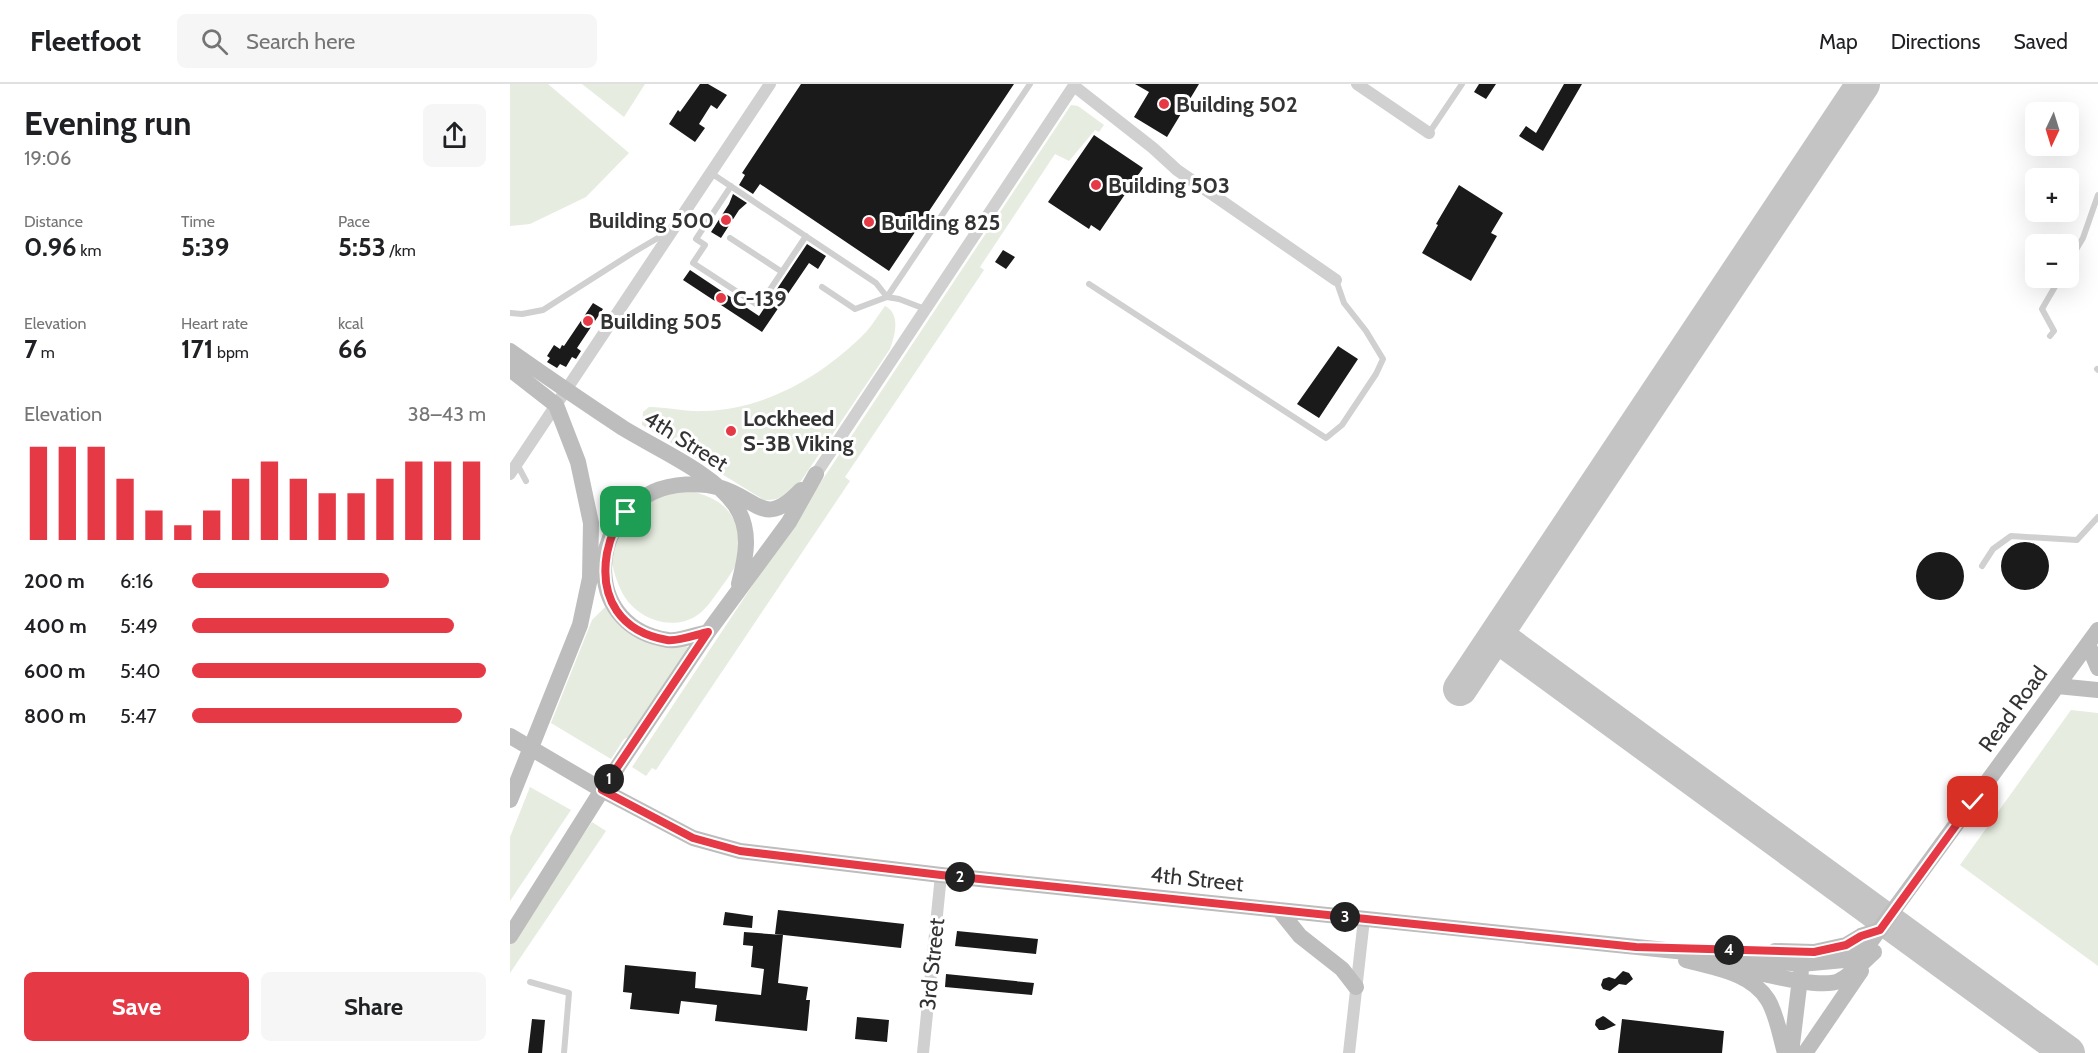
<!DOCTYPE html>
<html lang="en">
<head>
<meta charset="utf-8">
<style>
	:root { --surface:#fff; --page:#f6f6f6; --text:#202124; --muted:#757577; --line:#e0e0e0; --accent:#e63946 }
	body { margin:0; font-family:Cabin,sans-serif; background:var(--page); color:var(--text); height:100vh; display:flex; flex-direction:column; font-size:22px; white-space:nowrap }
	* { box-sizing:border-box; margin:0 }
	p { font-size:20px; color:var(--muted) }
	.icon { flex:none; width:33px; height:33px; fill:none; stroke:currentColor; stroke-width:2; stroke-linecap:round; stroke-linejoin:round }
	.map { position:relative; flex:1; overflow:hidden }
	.side { display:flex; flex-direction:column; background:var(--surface); width:510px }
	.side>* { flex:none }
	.needle { width:39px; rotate:184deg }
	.buttons { position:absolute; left:1515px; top:18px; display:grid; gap:12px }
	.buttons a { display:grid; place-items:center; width:54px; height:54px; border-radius:9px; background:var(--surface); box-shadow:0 6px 24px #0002; font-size:30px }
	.pin { position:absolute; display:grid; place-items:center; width:51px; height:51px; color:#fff; margin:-26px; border-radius:12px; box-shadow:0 3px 9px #0006 }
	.km { position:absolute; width:30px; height:30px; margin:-15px; border-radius:50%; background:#222; color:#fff; font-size:16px; line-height:30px; text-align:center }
	.round { display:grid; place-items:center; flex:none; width:63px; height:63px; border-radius:9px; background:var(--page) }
	.summary { display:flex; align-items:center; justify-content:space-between; height:102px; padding:0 24px }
	h1 { font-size:33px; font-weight:700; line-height:45px }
	.stats { display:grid; grid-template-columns:repeat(3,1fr); gap:9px; height:102px; padding:6px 24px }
	.stats div { display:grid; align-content:center }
	.stats b { font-size:26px; font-weight:700 }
	.stats small { font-size:16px; font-weight:400 }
	.stats p { font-size:16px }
	.chart { height:168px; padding:12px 24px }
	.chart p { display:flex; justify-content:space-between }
	.chart svg { width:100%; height:108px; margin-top:6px; stroke:var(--accent); stroke-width:6 }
	.primary-button { display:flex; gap:12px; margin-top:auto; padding:12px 24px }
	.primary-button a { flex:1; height:69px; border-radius:9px; background:var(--accent); color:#fff; font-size:24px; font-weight:700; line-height:69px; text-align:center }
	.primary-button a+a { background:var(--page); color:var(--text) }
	ul { padding:0 24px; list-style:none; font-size:20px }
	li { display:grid; grid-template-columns:96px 72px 1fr; align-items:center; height:45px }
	li i { height:15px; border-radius:8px; background:var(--accent) }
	header { display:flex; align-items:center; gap:36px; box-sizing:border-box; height:84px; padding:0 30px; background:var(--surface); border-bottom:2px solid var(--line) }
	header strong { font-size:28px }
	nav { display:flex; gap:33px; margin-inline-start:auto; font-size:21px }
	.search { width:420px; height:54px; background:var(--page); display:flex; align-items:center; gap:15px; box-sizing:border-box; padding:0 21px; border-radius:9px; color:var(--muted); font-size:22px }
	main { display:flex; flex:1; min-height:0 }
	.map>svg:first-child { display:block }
	.green { fill:#e6ecdf }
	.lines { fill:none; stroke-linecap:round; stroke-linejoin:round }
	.taxiway { stroke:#c4c4c4; stroke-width:34 }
	.building { fill:#1a1a1a }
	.lane { stroke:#d0d0d0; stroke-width:6 }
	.street { stroke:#d0d0d0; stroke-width:12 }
	.secondary { stroke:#bdbdbd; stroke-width:16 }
	.route-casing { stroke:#fff; stroke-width:12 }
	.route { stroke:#e63946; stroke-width:8 }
	.poi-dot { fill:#e63946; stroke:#fff; stroke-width:2 }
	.labels { text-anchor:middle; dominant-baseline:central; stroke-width:6; stroke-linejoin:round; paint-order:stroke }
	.poi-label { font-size:22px; font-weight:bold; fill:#333; stroke:#fff; text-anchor:start }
	.street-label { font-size:22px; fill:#333; stroke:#fff }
</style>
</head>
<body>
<header>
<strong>Fleetfoot</strong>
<div class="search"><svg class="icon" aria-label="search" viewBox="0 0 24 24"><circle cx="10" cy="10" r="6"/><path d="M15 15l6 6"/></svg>Search here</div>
<nav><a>Map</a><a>Directions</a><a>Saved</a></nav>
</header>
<main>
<section class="side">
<div class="summary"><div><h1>Evening run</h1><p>19:06</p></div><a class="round"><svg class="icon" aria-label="share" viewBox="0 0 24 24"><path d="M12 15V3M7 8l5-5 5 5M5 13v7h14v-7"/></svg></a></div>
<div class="stats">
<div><p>Distance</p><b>0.96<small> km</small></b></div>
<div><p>Time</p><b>5:39</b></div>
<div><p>Pace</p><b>5:53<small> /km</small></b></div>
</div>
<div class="stats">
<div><p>Elevation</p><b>7<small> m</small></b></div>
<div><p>Heart rate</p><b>171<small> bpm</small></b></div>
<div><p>kcal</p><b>66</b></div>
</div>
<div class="chart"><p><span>Elevation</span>38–43 m</p>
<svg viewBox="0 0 160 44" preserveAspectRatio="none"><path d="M5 44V6M15 44V6M25 44V6M35 44V19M45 44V32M55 44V38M65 44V32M75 44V19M85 44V12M95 44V19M105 44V25M115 44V25M125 44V19M135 44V12M145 44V12M155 44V12"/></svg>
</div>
<ul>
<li><b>200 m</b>6:16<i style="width:67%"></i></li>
<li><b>400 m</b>5:49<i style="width:89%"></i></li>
<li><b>600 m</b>5:40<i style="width:100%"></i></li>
<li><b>800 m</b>5:47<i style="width:92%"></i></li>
</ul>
<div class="primary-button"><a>Save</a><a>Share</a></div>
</section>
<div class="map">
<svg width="1588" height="969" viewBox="0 0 1588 969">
	<rect width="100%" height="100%" fill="#fff"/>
	<path class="green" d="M0,0H38L119,69L76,113L20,140L0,142Z
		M72,0H135L114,33Z
		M561,21L568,22L594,41L589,48L585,46L559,77L545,70L470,183L474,186L335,393L340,397L146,686L142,684L136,692L122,683Z
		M375,222C391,230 385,251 380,265L291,397C280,409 271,417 254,416L132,341L133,328L139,323C157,323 175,328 194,327C255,326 314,291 356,248C363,240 369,230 375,222Z
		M177,406C205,413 222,421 229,451C231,459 230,469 227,478C223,488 216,496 210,505C203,514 196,526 186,532C159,549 121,532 110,504C104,490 97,469 104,455C110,442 125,426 134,414Z
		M95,523L102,532L152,561L177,562L179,565L121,652L114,655L101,675L41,639L82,536Z
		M1561,626L1588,629V882L1450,781Z
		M20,703L61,726L0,817V753Z
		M82,738L96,747L0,889V860Z"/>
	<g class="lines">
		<path class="taxiway" d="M986,551L1558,969
			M950,605L1353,0"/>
	</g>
	<path class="building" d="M190,0H198L217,11L207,25L201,21L189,40L195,44L185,58L159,40L168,26L170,28Z
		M291,0H504L379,187L250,100L243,110L229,101L235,91L232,89Z
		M625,0H689L657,53L624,33L639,8Z
		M969,0H986L976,15L964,8Z
		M1054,0H1072L1033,67L1009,52L1016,42L1026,49Z
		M584,51L633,84L590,147L581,141L579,145L538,118Z
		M949,101L993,129L981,149L987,152L961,197L912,169L928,141L926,140Z
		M223,110L237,119L229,126L211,154L201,148L219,120Z
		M297,160L316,172L308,185L299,179L252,248L173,196L180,186L249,232Z
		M493,166L505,173L496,185L485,178Z
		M83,219L93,225L67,264L71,267L66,275L62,273L56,283L50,280L47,284L37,278L40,274L37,272L44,261L50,265L52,261L54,262Z
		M828,262L848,275L809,334L787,320Z
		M1491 482a24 24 0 1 1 48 0a24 24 0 1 1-48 0Z
		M1406 492a24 24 0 1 1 48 0a24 24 0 1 1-48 0Z
		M268,826L394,840L391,864L265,850Z
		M215,828L243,832L242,844L213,841Z
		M447,847L528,855L526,870L445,862Z
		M234,848L273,851L268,899L298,903L296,916H300L297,947L205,937L207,921L171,917L169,930L120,925L122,909L113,908L115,881L186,888L185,904L251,911L254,885L241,883L243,862L233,861Z
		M1113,887L1119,889L1123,895L1116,901L1109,900L1100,907L1093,905L1091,901L1093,895L1099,893L1105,895Z
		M436,890L524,899L522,911L435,903Z
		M1093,932L1095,933L1106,941L1094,946H1089L1085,941L1086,936Z
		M347,933L379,936L377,958L345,955Z
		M22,935L35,936L32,969H18Z
		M1112,935L1214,947L1212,969H1108Z"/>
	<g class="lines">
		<path class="lane" d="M919,49L952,0
			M201,89L366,199L377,213L520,0
			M221,102L186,155L195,161L183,179L249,222L296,152
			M220,154L272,188
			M1558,179L1573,154L1588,111
			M579,200L816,354L832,341L866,290L873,275L856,247L834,219L826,196
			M312,203L345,225L377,213L389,215L415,225
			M0,229L12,230L33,226L124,168L158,148
			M1540,252L1544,247L1532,225L1550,194
			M1587,285L1588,286
			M7,380L16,397
			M1472,482L1483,465L1501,452L1567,456L1588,433
			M20,898L59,909L54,969"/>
		<path class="street" d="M847,0L919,49
			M564,2L643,64L667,86L826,196
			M0,390L260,0
			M306,390L565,0
			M413,969L431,791
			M839,969L854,835"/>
		<path class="secondary" d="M0,267C37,293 75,319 113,344C147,365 203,389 225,421C242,446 236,473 229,500
			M0,285L46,321L68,378L81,439L80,494L70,541L0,716
			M198,548C188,550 167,558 158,556C76,544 75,440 143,408C162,399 190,398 211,404C248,415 254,445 291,406
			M1578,560L1588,584
			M1547,602L1588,606
			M0,652L92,706L183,754L230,767L431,791L1291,880L1334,876L1358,861L1588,546
			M769,826L790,852L832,885L846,903
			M0,852L92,706L198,548L279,438L306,390
			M1265,867L1304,868L1336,861L1351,852L1370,846
			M1176,876C1204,884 1241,888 1258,916C1267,931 1270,952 1275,969
			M1215,881C1240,886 1308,906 1329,897C1343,890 1353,878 1364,868
			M1281,969L1291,886
			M1295,969L1351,887"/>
	</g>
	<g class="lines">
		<g class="route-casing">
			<path id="route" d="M116,428C105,440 100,454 97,469C89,515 111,548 157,556C167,558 188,550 198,548L92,706L183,754L230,767L431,791L1126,863L1304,868L1336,861L1351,852L1370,846L1463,718"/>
		</g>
		<use href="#route" class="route"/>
	</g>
	<g class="poi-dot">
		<circle cx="654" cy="20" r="6"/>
		<circle cx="586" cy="101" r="6"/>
		<circle cx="216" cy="136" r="6"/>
		<circle cx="359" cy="138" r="6"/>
		<circle cx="211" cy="214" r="6"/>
		<circle cx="78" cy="237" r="6"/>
		<circle cx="221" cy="347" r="6"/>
	</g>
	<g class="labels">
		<g class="poi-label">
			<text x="666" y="20">Building 502</text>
			<text x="598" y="101">Building 503</text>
			<text x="204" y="136" text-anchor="end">Building 500</text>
			<text x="371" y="138">Building 825</text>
			<text x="223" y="214">C-139</text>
			<text x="90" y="237">Building 505</text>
			<text x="233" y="334">Lockheed<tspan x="233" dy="25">S-3B Viking</tspan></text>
		</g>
		<g class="street-label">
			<text transform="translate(176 357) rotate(32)">4th Street</text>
			<text transform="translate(1503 625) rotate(-54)">Read Road</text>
			<text transform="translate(687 795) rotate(6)">4th Street</text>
			<text transform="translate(422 880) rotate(-84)">3rd Street</text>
		</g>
	</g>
</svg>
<div class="buttons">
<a><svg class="needle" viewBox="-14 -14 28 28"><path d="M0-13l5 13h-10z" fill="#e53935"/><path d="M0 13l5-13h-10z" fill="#757577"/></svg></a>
<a>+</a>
<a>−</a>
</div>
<div class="pin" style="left:116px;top:428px;background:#1e9e55"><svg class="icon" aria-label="arrive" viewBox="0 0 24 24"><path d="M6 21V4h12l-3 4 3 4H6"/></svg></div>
<div class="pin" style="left:1463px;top:718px;background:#d93025"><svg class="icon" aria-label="check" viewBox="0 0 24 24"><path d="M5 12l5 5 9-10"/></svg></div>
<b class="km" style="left:99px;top:695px">1</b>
<b class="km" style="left:450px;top:793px">2</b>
<b class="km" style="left:835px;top:833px">3</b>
<b class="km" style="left:1219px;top:866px">4</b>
</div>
</main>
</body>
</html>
